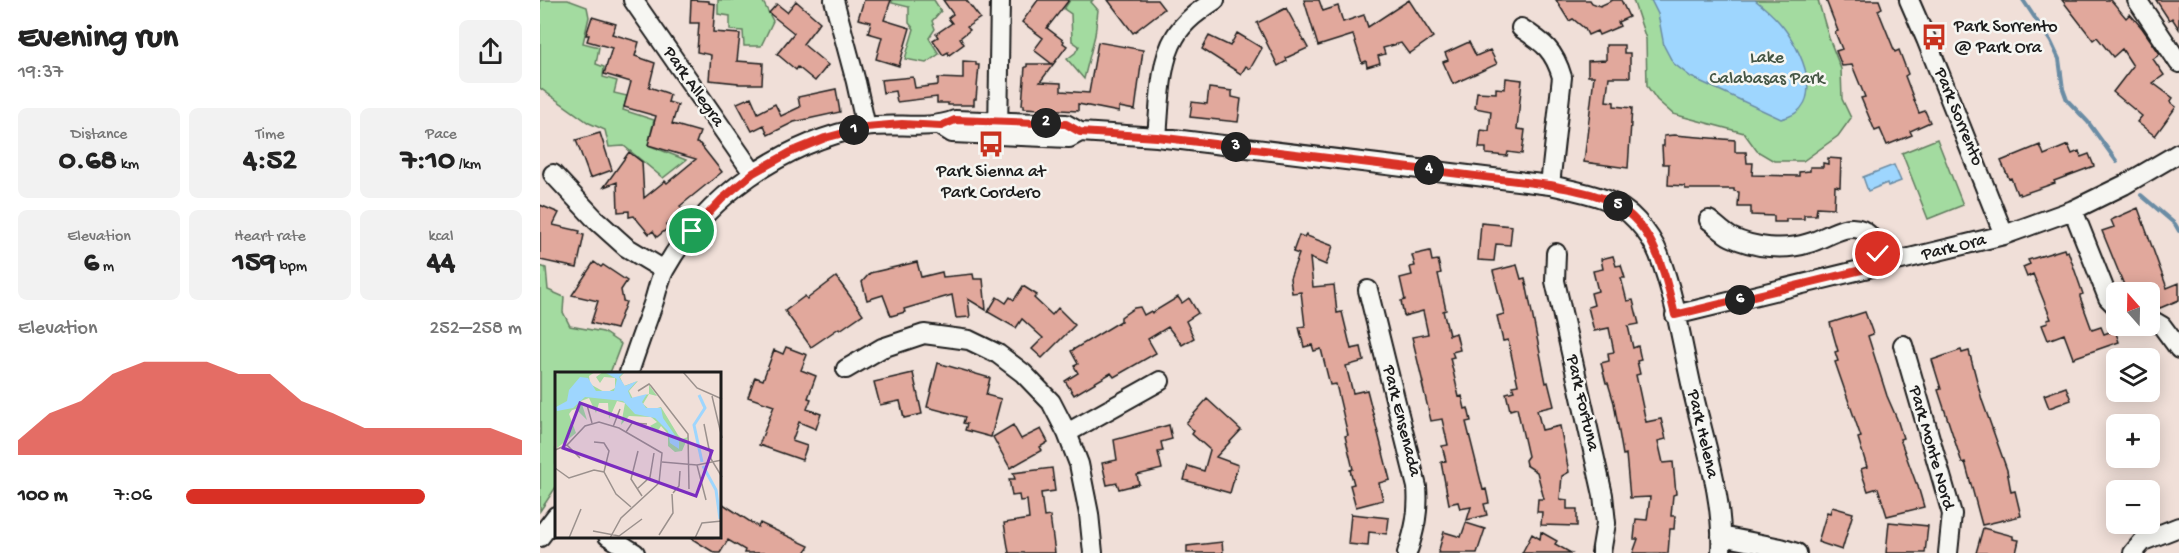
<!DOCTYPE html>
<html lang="en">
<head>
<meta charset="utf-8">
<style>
	:root { --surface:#fff; --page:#f2f2f2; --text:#222; --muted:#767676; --accent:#d93025 }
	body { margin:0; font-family:"Gochi Hand",sans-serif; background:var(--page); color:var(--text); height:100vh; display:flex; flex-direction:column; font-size:22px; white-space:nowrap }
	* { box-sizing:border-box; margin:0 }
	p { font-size:20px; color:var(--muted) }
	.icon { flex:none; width:33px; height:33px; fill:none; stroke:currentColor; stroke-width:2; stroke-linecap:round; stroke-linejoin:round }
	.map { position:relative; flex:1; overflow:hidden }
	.drawer { display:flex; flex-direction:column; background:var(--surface); width:540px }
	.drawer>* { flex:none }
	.needle { width:39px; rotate:340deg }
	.tools { position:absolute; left:1566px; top:282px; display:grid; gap:12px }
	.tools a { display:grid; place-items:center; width:54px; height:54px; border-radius:9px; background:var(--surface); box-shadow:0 3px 15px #0003; font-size:30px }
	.pin { position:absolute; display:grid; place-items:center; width:51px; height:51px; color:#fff; margin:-26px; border:3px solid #fff; border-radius:50%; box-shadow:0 2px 6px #0007 }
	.km { position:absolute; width:30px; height:30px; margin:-15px; border-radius:50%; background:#222; color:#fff; font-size:16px; line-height:30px; text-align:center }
	.round { display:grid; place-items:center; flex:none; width:63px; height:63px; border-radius:9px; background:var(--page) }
	.head { display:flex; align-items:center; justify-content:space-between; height:102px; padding:0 18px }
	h1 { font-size:33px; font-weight:800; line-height:45px }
	.stats { display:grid; grid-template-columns:repeat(3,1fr); gap:9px; height:102px; padding:6px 18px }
	.stats div { display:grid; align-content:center; border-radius:9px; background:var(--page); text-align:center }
	.stats b { font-size:30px; font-weight:800 }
	.stats small { font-size:16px; font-weight:400 }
	.stats p { font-size:16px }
	.chart { height:168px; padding:12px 18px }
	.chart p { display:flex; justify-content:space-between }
	.chart svg { width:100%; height:108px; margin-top:6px; fill:var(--accent); opacity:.7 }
	ul { padding:0 18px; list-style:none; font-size:20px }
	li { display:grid; grid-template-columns:96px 72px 1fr; align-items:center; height:45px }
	li i { height:15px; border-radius:8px; background:var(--accent) }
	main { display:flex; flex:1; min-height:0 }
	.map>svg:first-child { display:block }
	.green { fill:#a3dba0; stroke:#607c5e; stroke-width:1.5 }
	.water { fill:#9ed6fe; stroke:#6a8ca4; stroke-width:1.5 }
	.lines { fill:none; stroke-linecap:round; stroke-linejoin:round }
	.stream { stroke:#6a8ca4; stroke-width:4 }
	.building { fill:#e1a89c; stroke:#1c1c1c; stroke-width:1.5 }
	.minor-casing { stroke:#1c1c1c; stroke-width:22 }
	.minor { stroke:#f6f6f2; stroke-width:18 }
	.route-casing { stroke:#fff; stroke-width:12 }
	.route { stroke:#d93025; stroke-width:8 }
	.labels { text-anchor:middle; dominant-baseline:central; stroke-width:5; stroke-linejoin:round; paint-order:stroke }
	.poi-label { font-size:18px; fill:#1c1c1c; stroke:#f6f6f2; text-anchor:start }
	.park-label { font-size:18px; fill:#454; stroke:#f6f6f2 }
	.street-label { font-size:18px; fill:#1c1c1c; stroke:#f6f6f2 }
	.inset-river { fill:none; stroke:#9ed6fe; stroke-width:3 }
	.inset-road { fill:none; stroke:#9b918d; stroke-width:1.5 }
	.view { fill:#7b2cbf; fill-opacity:0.15; stroke:#7b2cbf; stroke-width:3 }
	.inset-edge { fill:none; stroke:#1c1c1c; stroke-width:3 }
</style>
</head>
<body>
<main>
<section class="drawer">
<div class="head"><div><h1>Evening run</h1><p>19:37</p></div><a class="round"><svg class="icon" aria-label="share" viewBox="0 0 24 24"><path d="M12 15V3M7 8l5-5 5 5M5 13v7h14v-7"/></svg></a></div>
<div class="stats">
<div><p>Distance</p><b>0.68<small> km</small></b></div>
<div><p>Time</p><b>4:52</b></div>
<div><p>Pace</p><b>7:10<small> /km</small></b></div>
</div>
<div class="stats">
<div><p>Elevation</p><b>6<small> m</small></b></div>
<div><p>Heart rate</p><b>159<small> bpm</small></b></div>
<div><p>kcal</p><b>44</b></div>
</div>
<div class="chart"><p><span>Elevation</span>252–258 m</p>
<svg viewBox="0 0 160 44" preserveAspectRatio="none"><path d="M0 44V38L10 27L20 22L30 11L40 6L50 6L60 6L70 11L80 11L90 22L100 27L110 33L120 33L130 33L140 33L150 33L160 38V44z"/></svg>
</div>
<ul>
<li><b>100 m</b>7:06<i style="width:71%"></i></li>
</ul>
</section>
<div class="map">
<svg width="1639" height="553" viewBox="0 0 1639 553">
	<rect width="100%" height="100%" fill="#f0dfd8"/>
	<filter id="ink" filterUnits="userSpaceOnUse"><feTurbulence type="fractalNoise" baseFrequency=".0167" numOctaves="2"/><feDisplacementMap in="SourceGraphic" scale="12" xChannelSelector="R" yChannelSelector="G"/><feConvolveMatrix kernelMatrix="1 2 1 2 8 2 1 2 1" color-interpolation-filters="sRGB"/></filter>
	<g filter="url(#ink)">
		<path class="green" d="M0,0H28L47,7L49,17L43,43L59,47L56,64L64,67L63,77L77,81L74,93L87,96L83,110L114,120L108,145L146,160L123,178L84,146L69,147L65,130L49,123L0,88Z
			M178,0H222L233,21L221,46H204L203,31L190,30V16L178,14Z
			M352,0H394L401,11L392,21L395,29L389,38L399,54L386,63L365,59L374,29L369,23V7L352,3Z
			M530,0H553L551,2L558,10L555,35L544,79L527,59L535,53L539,46L532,41L531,14L524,9Z
			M1093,0H1278L1289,38L1301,69L1302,99L1311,118L1298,136L1263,161H1234L1217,151L1204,133L1133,114L1117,100L1107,86L1106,39Z
			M1397,139L1423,205L1388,219L1362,153Z
			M0,266L6,268L8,290L24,297L23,312L30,326L63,332L81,344L70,373H16V487L0,511Z"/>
		<path class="water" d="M1111,0H1215C1224,7 1232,14 1239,22C1261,47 1290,108 1241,119L1151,77L1133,63L1124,46L1118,14Z
			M1354,165L1361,181L1348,186L1347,183L1328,191L1323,177Z"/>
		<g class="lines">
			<path class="stream" d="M1483,0L1511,42L1519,59L1523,89L1527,100L1548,122L1577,162
				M1601,195L1635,224L1639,231"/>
		</g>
		<path class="building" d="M151,0L169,1V3L175,4L173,32L200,34L197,61L223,63L222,84H198V83L169,80L171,55L157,52L159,23H150Z
			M324,0H351L344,20L370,28L359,66L336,59L342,37L328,33L331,22L318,19Z
			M403,0H426L440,18L427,27L430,30L420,38L424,44L409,55L408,52L403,55L393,40L398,37L396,34L412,23L408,18L413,14Z
			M498,0H529L507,28L524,41L523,43L527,46L500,82L521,83V91L549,93L558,42L603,50L595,110L579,107V112L538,104V111L484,108V105H482L485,67H487V64H512L494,50L503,38L482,22Z
			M568,0H617L624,9L593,33Z
			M764,0H779L783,11L798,6L803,22L824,15L828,27L869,0L893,37L869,54L861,43L843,48L845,54L838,56L840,63L827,67L826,61L822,63L813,35L778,46Z
			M1016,0H1050L1052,3L1060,6L1073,0H1081L1089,17L1078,22L1080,26L1059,35L1057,31L1048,35L1045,29L1033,19L1029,21Z
			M1286,0H1339L1342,8L1338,10L1355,52L1359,50L1368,74L1365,76L1379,113L1385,111L1390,122L1370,131L1372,135L1347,145L1340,129L1335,131L1321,98L1325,97L1312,65L1302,66L1296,51L1302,49L1295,32L1298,31Z
			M1522,0H1571L1586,18L1590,14L1602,28L1620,54L1613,59L1624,75L1613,83L1633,98L1630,102L1636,107L1615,136L1597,122L1602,116L1573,92L1593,66L1582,49L1573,57L1557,37L1553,40Z
			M1616,0H1639V29L1632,18L1629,20Z
			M256,1L280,22L263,44L288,65L275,81L258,67L256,70L237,54L254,33L229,13L237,4L247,12Z
			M746,8L768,48L746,58L747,61L738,66L717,23Z
			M52,17L76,24L72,34L99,42L95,56L115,63L109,87L127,93L130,95L128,102L138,105L132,124L160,132L156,143L160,144L182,172L140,206L144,211L126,225L128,228L117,237L113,231L109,234L94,216L89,217V211L78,212L77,182L64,187L89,152L102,162L104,198L125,181L127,183L156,159L108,145L116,116L84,107L91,82L64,74L72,48L47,41L49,35H46Z
			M697,33L722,48L710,69L706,66L701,74L662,49L669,36L690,46Z
			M929,42L936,56L950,50L957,64L913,84L903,62L908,60L905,53Z
			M1066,45H1084V53H1090V77H1069L1066,101L1074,102V106L1092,108L1088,168L1044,162L1054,76H1048V61L1066,60Z
			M423,61L436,62V65H439L436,99H434V105H408V103H397V97L357,102L355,91L343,93L341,80L373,77L375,88L398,85V78L423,79Z
			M966,78L982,80L977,129L985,130L982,154L968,152L967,156L946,154V148H939L941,130L949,131L951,111L935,108L937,92L956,93V88L965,89Z
			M669,88L692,91V97L701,99L698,122L650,117L652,102L667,104Z
			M296,89L300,112L254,122L228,135L224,125L212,131L197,103L211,97L218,113L235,104L241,116L260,107L258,97Z
			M60,133L72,170L50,178L36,140Z
			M1134,135L1195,140V152H1206L1207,163H1213L1212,175L1259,176V172L1270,171V167H1283V163L1288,164V158L1301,159L1300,187L1295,186L1294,208L1277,207L1276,215H1264V219H1246V222H1234V216L1211,215V207H1198L1199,192L1194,191V189H1145V186L1128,185L1129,164H1123L1122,146H1124V136Z
			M1500,145L1504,155L1528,145L1532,154L1539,151L1541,157L1549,154L1554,166L1514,181L1515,183L1480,195L1479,193L1477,194L1471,178L1469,179L1461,161Z
			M0,205L19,213L13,225L40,231L39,234L44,235L37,268L0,260Z
			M1598,208L1627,288L1639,283V300L1620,308L1614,301L1609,290L1602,292H1589L1588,289L1586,290L1562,231L1574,227L1571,220Z
			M941,223L972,226L970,245L956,244L954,261L938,260Z
			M766,234L767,236L793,246L786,265L770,258L773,287L794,285L797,313L802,312L811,349L821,347L824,361L806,366L813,393L827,390L850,480L839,483L843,500L816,507L810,485L814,484L810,470L813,469L805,436L808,435L796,384L790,385L781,349L774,351L772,345L764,347L759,327L765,326L761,292L752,293L750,278L759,254L753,252L759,235L764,237Z
			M1524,249L1525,252L1528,251L1543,294L1540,295V297L1552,330L1561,327L1564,334L1575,330L1579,342L1533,358L1524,334L1508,340L1502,325L1508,323L1507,320L1511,319L1493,274L1487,277L1483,267L1490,264L1488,260Z
			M890,251L892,261L898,260L901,273L898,274L906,310L903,311L909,335L916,333L920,350L912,352L914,357L910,358L919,397L922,396L925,409L928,408L931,421L926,422L943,490L946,489L949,503L944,504L947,515L927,520L931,507L920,509L918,502L909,504L901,462L906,461L902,446L908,445L902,419L891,421L882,383H883L872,337L888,334L883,311L864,316L861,301L865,300L860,278L872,275L870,267L875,266L872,255Z
			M1073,256L1076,266L1081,265L1085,278H1081L1087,301L1093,300L1099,324L1088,326L1093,348L1098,346L1101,360L1097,361L1100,374L1096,375L1106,422L1121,419L1126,439L1118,441L1123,463L1133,462L1136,494L1133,495L1131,516H1135L1134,529H1130L1128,553H1093L1098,539H1094L1096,519L1107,520L1110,497L1090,498L1086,454L1083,455L1074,403L1068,383H1066L1061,363L1069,361L1068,353L1074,352L1069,328L1054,331L1048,307L1054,305L1051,293L1058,291L1053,271L1063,269L1061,259Z
			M54,262L61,267L63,265L87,281L81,290L83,301L86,302L76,329L51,323L58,301L32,295Z
			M377,262L381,277L402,272L403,277L433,274L434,279H443L446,310L428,299L430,317L416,318L412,295L364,309L365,312L351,316L343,295L327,300L322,282L330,273Z
			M977,265L981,279L985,278L1006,383L1008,382L1014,406L997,410L1002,430L1020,426L1029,472L1022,476L1020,499L1027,500V509H1037V526L1001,525L1002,512H997L998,499H1004L997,472L986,465L985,460L988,456L977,408L970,410L966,393L974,391L972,386L978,385L968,340L963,341L957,316L964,314L953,271Z
			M296,277L323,314L300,330L299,328L271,347L245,311L265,296L267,299Z
			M483,286L497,295L494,298L512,315L518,308L535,325L502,358L492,349L503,338L482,319L476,328L448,312L457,297L466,303L470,297L474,300Z
			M638,297L642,303L649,298L658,313L646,321L654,338L642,345L628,327L608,339L616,353L574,377L571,373L534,395L525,381L538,373L534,366L538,364L531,351L581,321V317L594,308L600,307L604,315L611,311L612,313Z
			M1325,312L1333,334L1328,336L1347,396L1357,419L1363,438L1360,439L1376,483H1377L1384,507L1347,516L1338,488L1328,491L1323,477L1321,469L1327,467L1318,438L1321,437L1295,362L1298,361L1295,352L1298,351L1290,323Z
			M246,347L267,355L261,370L276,376L268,398L271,399L267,409L281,414L276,429L259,422L252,441L267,446L262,460L219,445L234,406L208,397L215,377L223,380L234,350L243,354Z
			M1421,350L1422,353L1429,351L1442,400L1467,470L1471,492L1475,491L1481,516L1442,525L1425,462L1422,463L1398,390L1401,389L1392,360Z
			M398,363L450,378L446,395L461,399L451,437L425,430L427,424L423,423L425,417L387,407Z
			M373,373L382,414L364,418L360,401L340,405L334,382Z
			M1526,387L1531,400L1509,408L1504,395Z
			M667,399L701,430L676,457L698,465L690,493L644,480L648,466L664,471L670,450L652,434L654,431L646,423Z
			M473,425L481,439L501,429L508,442L500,447L502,450L470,468L453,437Z
			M629,425L632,439L621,442L623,451L618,452L622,469L597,475L599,484L579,489L577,483L567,485L562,463L577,460L574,440Z
			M512,468L515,491L501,493L504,517L510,516L515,553H469L464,523L489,519L487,500L480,501L479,495L472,496L469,479H475L473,473Z
			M180,502L218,527L220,523L269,546L265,553H204L205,550L188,540L180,553H175L149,537H180Z
			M1292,507L1313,513L1302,550L1278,542L1287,512L1290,513Z
			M811,514L849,518L847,534L829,532L828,546L808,544Z
			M1349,522L1388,526L1385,553H1346Z
			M926,523L945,529L937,553H898L904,532L921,537Z
			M1443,528L1473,536V539L1479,540L1476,553H1436Z
			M1001,532L1017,541L1015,544L1031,553H982L992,534L1000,539Z
			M682,542L683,553H647V546Z"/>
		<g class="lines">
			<g class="minor-casing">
				<path id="minor" d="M93,0L213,173
					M294,0L316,82L326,127
					M1369,0L1386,39L1464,235
					M1597,0L1639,63
					M981,28C1004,43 1014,50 1022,77L1010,185
					M401,126L412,133L458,135L529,138L540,132
					M458,133L460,0
					M617,137C620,107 619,63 635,37C644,21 660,10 675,0
					M13,174L56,220L86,247L124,270
					M1533,210L1568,298L1576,306
					M1169,220C1176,225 1183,233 1191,237C1214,248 1245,251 1269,243C1285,239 1305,222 1322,230C1334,235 1338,254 1342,265
					M1016,253L1015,281L1063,495L1066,523L1061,553
					M828,290L877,487C879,511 875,530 867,553
					M1135,315L1464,235L1533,210L1584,185L1639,153
					M1610,319L1622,326L1639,349
					M1363,345L1412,514L1408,553
					M306,369L342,348L384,334L429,340L458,354L483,373L511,402L527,433L539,464L549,514L553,553
					M89,373C96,350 105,327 113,304C117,293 119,279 125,269C166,196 243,143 325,127C355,122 387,131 415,120L526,124L540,132L617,137L1010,185C1040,192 1075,196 1097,221C1106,231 1114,242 1119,255C1135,297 1142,344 1152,388C1164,441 1184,498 1181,553
					M527,433L620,381
					M68,536L95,553
					M1181,536L1241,548L1257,553
					M0,537L16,516
					M1593,553L1603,541L1639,527"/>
			</g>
			<use href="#minor" class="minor"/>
		</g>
	</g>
	<g class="lines" filter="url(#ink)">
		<g class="route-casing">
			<path id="route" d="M152,231L182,199L213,173L251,152L285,138L326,127L362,124L401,126L415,120L526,124L540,132L617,137L1010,185C1023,188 1037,190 1051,194C1111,211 1122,262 1135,315L1342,265L1338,254"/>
		</g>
		<use href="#route" class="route"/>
	</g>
	<defs>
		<g id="bus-bare" transform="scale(2.07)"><path d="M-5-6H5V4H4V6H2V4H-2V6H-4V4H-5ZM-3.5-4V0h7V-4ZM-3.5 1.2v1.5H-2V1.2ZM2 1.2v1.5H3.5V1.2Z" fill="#c8321e" stroke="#f6f6f2" stroke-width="2.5" paint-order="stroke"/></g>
	</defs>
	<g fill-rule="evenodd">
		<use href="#bus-bare" x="1394" y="37"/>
		<use href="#bus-bare" x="451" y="144"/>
	</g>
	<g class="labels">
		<g class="poi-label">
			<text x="1414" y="27">Park Sorrento<tspan x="1414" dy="21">@ Park Ora</tspan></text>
			<text x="451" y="172" text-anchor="middle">Park Sienna at<tspan x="451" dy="21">Park Cordero</tspan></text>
		</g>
		<g class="park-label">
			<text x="1227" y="58">Lake<tspan x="1227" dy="21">Calabasas Park</tspan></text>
		</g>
		<g class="street-label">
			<text transform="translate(153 87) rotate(55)">Park Allegra</text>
			<text transform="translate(1418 117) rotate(68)">Park Sorrento</text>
			<text transform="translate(1414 248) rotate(-14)">Park Ora</text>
			<text transform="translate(1042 403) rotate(77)">Park Fortuna</text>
			<text transform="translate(861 421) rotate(76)">Park Ensenada</text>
			<text transform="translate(1162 434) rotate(77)">Park Helena</text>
			<text transform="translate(1391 448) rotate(74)">Park Monte Nord</text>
		</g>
	</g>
	<g transform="translate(15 372)">
		<rect width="166" height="166" fill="#f0dfd8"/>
		<path d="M7,0H40L34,4L35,12L51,21L60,16V6L49,5L45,11L41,5L48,0H70L65,5L69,14L83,9L74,19L78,27L94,22V13L102,24L94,22L88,32L95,38L106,35L123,63L127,67L133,65L127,79L120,80L113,74V62L106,54L102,60L95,54L102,50L96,45L74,44L66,53L70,31L62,29L54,47L53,31H44L41,41L34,26L26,29L32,48L21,37L17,38L14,42L21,61L2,76L0,3Z" fill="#a3dba0"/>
		<path d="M49,0H69L64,5L70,14L82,9L73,19L76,26L92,22L87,30L91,36H106L108,46L124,69V77L115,71L113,59L100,46L80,42L68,29L30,25L18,36L2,39L1,35L12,29L14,18L25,5L33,6L41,19H59L62,7Z" fill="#9ed6fe"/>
		<path class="inset-river" d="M144,23L150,36L139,53L147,90M148,94L161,118L165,147"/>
		<path class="inset-road" d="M128,0L142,16L167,27M83,19L94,12L96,14L133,62L134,117M157,24L167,66M32,33L37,51M149,52L156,87L167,105M58,55L65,37M71,60L77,51L92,52M39,70L49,71L54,79L49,100M12,73L25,86M0,78L12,73L30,54L44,50L64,56L107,81L104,111L66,146L55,166M83,79L76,107L87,124M107,90L142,93L167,88M142,93L151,128M0,96L14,106L39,98L49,100L61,122L76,135M82,117L95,105L99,81M118,121L124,114L125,99M38,159L64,164L87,147M104,163L118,141L117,122M14,166L26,137M140,166L147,151L167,149"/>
		<path class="view" d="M25,31L157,79L141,124L8,76Z"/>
		<rect width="166" height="166" class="inset-edge"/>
	</g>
</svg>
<div class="tools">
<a><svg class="needle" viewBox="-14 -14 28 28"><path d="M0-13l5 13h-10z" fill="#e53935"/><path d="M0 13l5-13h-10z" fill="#767676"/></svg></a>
<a><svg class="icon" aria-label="layers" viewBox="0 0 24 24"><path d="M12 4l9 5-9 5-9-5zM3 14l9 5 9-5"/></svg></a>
<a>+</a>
<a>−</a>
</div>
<div class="pin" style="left:152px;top:231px;background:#1e9e55"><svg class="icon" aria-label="arrive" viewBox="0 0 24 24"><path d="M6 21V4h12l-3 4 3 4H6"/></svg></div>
<div class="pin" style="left:1338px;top:254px;background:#d93025"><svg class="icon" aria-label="check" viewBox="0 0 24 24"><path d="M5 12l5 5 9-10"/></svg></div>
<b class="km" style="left:314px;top:130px">1</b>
<b class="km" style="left:506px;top:123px">2</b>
<b class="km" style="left:696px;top:147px">3</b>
<b class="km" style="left:889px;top:170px">4</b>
<b class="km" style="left:1078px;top:206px">5</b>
<b class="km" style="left:1200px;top:300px">6</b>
</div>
</main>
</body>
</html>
